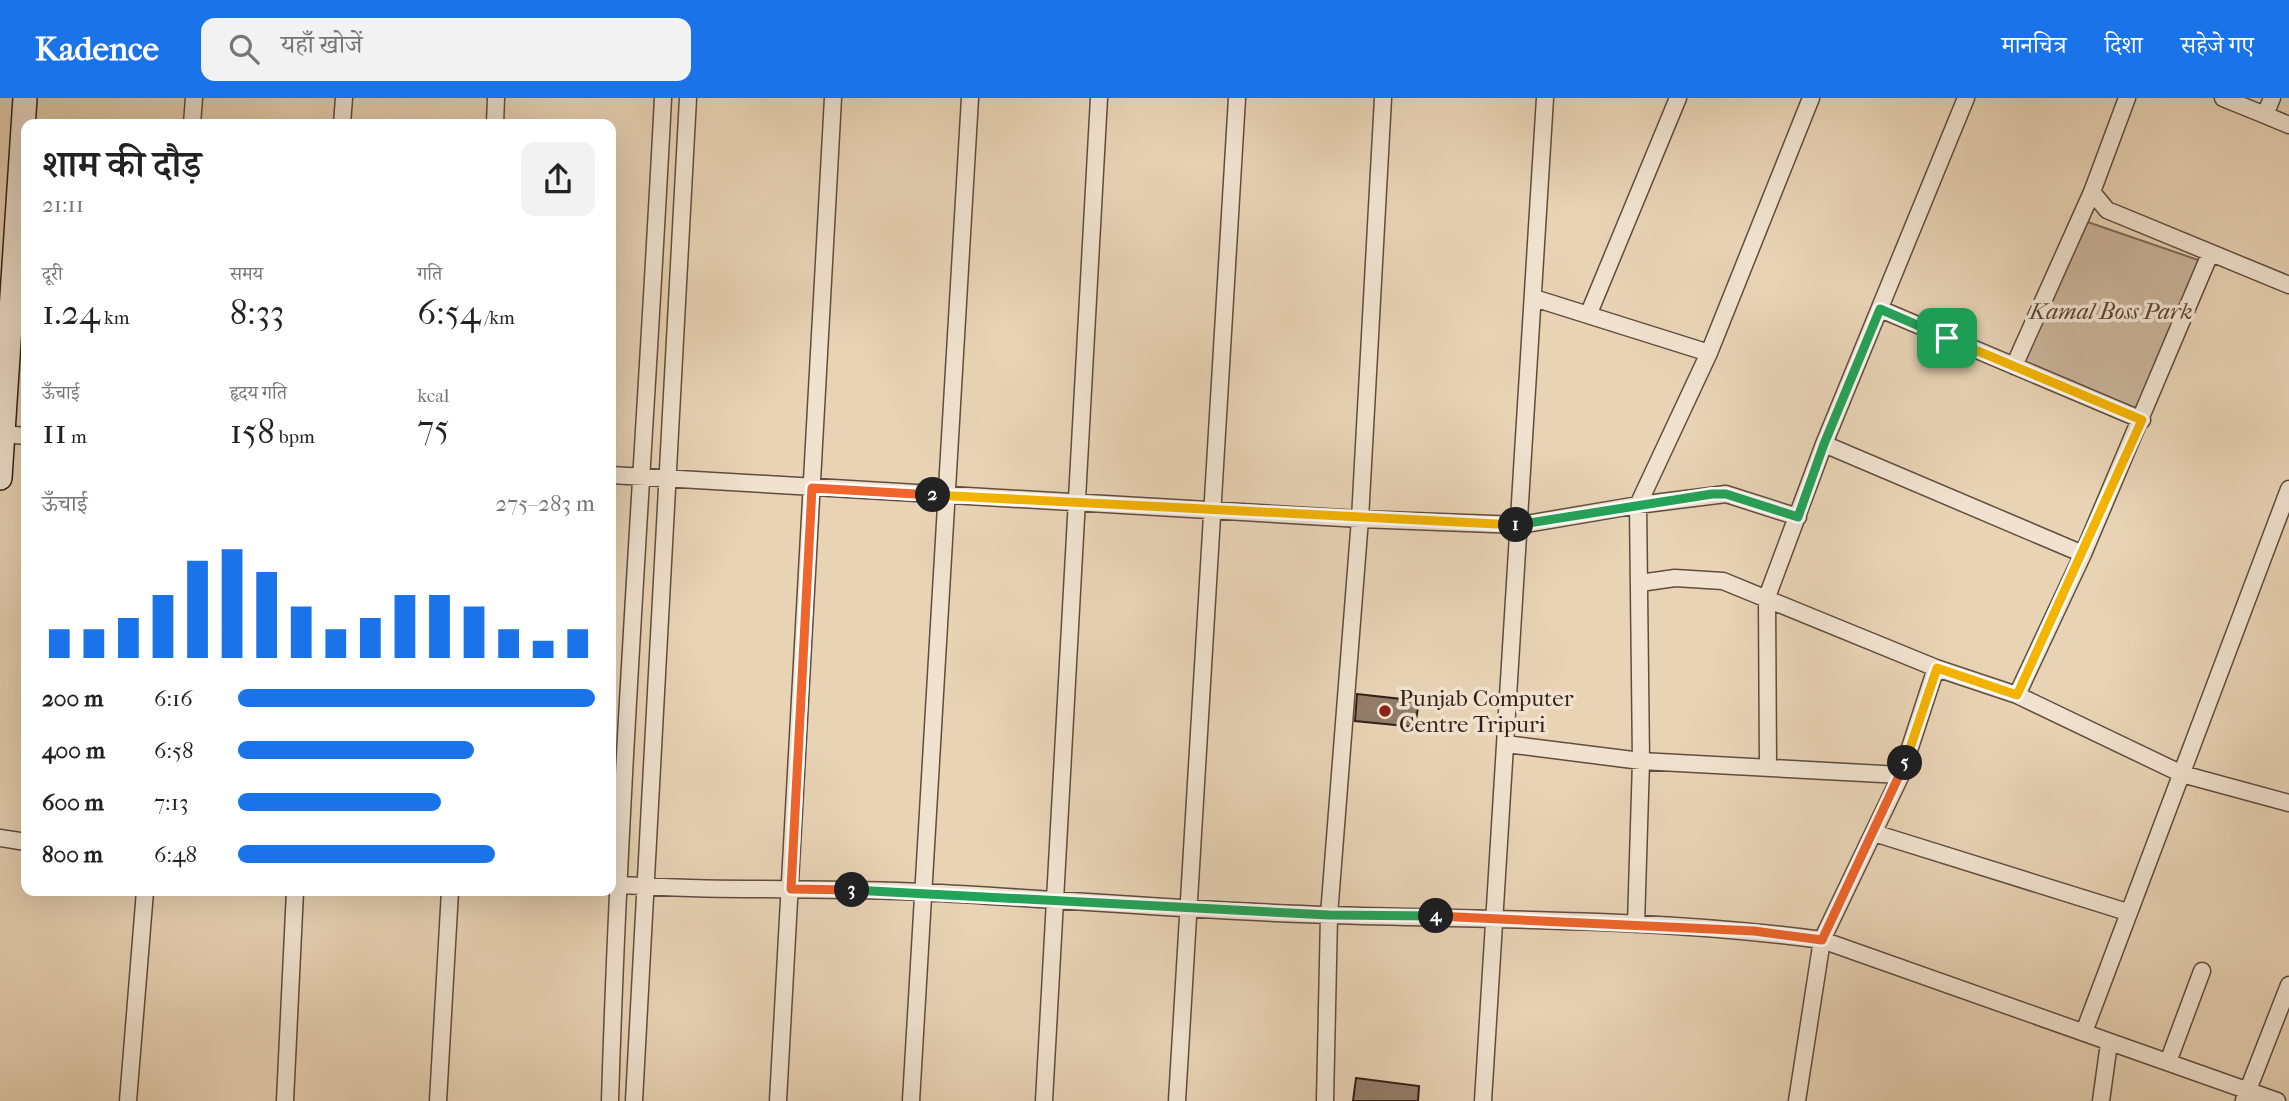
<!DOCTYPE html>
<html lang="hi">
<head>
<meta charset="utf-8">
<style>
	:root { --surface:#fff; --page:#f2f2f2; --text:#222; --muted:#767676; --accent:#1a73e8 }
	body { margin:0; font-family:"IM FELL French Canon","Noto Serif Devanagari",serif; background:var(--page); color:var(--text); height:100vh; display:flex; flex-direction:column; font-size:26px; white-space:nowrap }
	* { box-sizing:border-box; margin:0 }
	p { font-size:23px; color:var(--muted) }
	.icon { flex:none; width:38px; height:38px; fill:none; stroke:currentColor; stroke-width:2; stroke-linecap:round; stroke-linejoin:round }
	.map { position:relative; flex:1; overflow:hidden }
	.drawer { position:absolute; left:21px; top:21px; width:595px; height:777px; display:flex; flex-direction:column; background:var(--surface); border-radius:14px; box-shadow:0 7px 28px #0002 }
	.drawer>* { flex:none }
	.pin { position:absolute; display:grid; place-items:center; width:60px; height:60px; color:#fff; margin:-30px; border-radius:14px; box-shadow:0 4px 10px #0006 }
	.km { position:absolute; width:35px; height:35px; margin:-18px; border-radius:50%; background:#222; color:#fff; font-size:19px; line-height:35px; text-align:center }
	.round { display:grid; place-items:center; flex:none; width:74px; height:74px; border-radius:14px; background:var(--page) }
	.headline { display:flex; align-items:center; justify-content:space-between; height:119px; padding:0 21px }
	h1 { font-size:38px; font-weight:600; line-height:52px }
	.figures { display:grid; grid-template-columns:repeat(3,1fr); gap:10px; height:119px; padding:7px 21px }
	.figures div { display:grid; align-content:center }
	.figures b { font-size:35px; font-weight:600 }
	.figures small { font-size:19px; font-weight:400 }
	.figures p { font-size:19px }
	.chart { height:196px; padding:14px 21px }
	.chart p { display:flex; justify-content:space-between }
	.chart svg { width:100%; height:126px; margin-top:7px; stroke:var(--accent); stroke-width:6 }
	ul { padding:0 21px; list-style:none; font-size:23px }
	li { display:grid; grid-template-columns:112px 84px 1fr; align-items:center; height:52px }
	li i { height:18px; border-radius:9px; background:var(--accent) }
	header { display:flex; align-items:center; gap:42px; box-sizing:border-box; height:98px; padding:0 35px; background:var(--accent); color:#fff }
	header strong { font-size:33px }
	nav { display:flex; gap:38px; margin-inline-start:auto; font-size:24px }
	.search { width:490px; height:63px; background:var(--page); display:flex; align-items:center; gap:18px; box-sizing:border-box; padding:0 24px; border-radius:14px; color:var(--muted); font-size:26px }
	.map>svg:first-child { display:block }
	.green { fill:#c9b49a; stroke:#7e6a58; stroke-width:2 }
	.building { fill:#927d69; stroke:#341f17; stroke-width:2 }
	.lines { fill:none; stroke-linecap:round; stroke-linejoin:round }
	.street-casing { stroke:#614c3e; stroke-width:19 }
	.secondary-casing { stroke:#341f17; stroke-width:26 }
	.street { stroke:#f0e2cf; stroke-width:16 }
	.secondary { stroke:#f0e2cf; stroke-width:23 }
	.split-1-casing { stroke:#fff; stroke-width:14 }
	.split-2-casing { stroke:#fff; stroke-width:14 }
	.split-3-casing { stroke:#fff; stroke-width:14 }
	.split-4-casing { stroke:#fff; stroke-width:14 }
	.split-5-casing { stroke:#fff; stroke-width:14 }
	.split-6-casing { stroke:#fff; stroke-width:14 }
	.split-1 { stroke:#22a559; stroke-width:9 }
	.split-2 { stroke:#f5b400; stroke-width:9 }
	.split-3 { stroke:#f0652b; stroke-width:9 }
	.split-4 { stroke:#22a559; stroke-width:9 }
	.split-5 { stroke:#f0652b; stroke-width:9 }
	.split-6 { stroke:#f5b400; stroke-width:9 }
	.poi-dot { fill:#8f2418; stroke:#f0e2cf; stroke-width:2.5 }
	.labels { text-anchor:middle; dominant-baseline:central; stroke-width:7; stroke-linejoin:round; paint-order:stroke }
	.park-label { font-size:23px; font-style:italic; fill:#594438; stroke:#f0e2cf }
	.poi-label { font-size:23px; fill:#341f17; stroke:#f0e2cf; text-anchor:start }
</style>
</head>
<body>
<header>
<strong>Kadence</strong>
<div class="search"><svg class="icon" aria-label="search" viewBox="0 0 24 24"><circle cx="10" cy="10" r="6"/><path d="M15 15l6 6"/></svg>यहाँ खोजें</div>
<nav><a>मानचित्र</a><a>दिशा</a><a>सहेजे गए</a></nav>
</header>
<div class="map">
<svg width="2289" height="1003" viewBox="0 0 2289 1003">
	<rect width="100%" height="100%" fill="#e8d3b5"/>
	<filter id="stains"><feTurbulence type="fractalNoise" baseFrequency=".00286" numOctaves="4"/><feColorMatrix values="0 0 0 0 .2 0 0 0 0 .09 0 0 0 0 .02 0 0 0 .5 -.17"/></filter>
	<radialGradient id="worn" r=".72"><stop offset=".6" stop-color="#630" stop-opacity="0"/><stop offset="1" stop-color="#630" stop-opacity=".3"/></radialGradient>
	<path class="green" d="M2073,119L2207,165L2142,322L2014,268Z"/>
	<path class="building" d="M1357,596L1419,603L1415,629L1355,623Z
		M1356,980L1419,988L1418,1003H1353Z"/>
	<g class="lines">
		<g class="street-casing">
			<path id="street" d="M2223,0L2265,17
				M2272,0L2265,17L2289,27
				M192,26L194,0
				M342,26L344,0
				M495,26L496,0
				M2092,94L2107,112L2289,187
				M1534,200L1709,255
				M1880,211L2142,322
				M1589,215L1678,0
				M2014,268L2092,94L2127,0
				M2,336L26,338
				M1824,346L2083,456
				M611,377L1360,421L1520,427L1638,407L1726,396L1798,419
				M1640,485L1675,480L1723,483L1936,570L2017,597L2182,676L2289,705
				M2017,597L2083,456L2210,156
				M1506,646L1641,663L1901,677
				M1768,668L1767,499L1824,346L1966,0
				M1874,735L2127,814
				M0,740L26,744
				M611,786C714,794 818,789 922,794C1058,801 1193,813 1329,817C1494,822 1659,820 1822,842L2277,1003
				M1636,826L1641,663L1638,407L1709,255L1811,0
				M2084,934L2289,391
				M2168,964L2202,873
				M2244,1002L2289,887
				M128,1003L145,793
				M285,1003L295,793
				M438,1003L450,793
				M610,1003C620,668 646,334 663,0
				M634,1003L688,0
				M778,1003L833,0
				M911,1003L970,0
				M1044,1003L1099,0
				M1177,1003L1237,0
				M1325,1003L1329,817L1360,421L1383,0
				M1483,1003L1545,0
				M1797,1003L1822,842L1901,677L1936,570
				M2101,1003L2109,945"/>
		</g>
		<g class="secondary-casing">
			<path id="secondary" d="M0,380L25,0"/>
		</g>
		<use href="#street" class="street"/>
		<use href="#secondary" class="secondary"/>
	</g>
	<g class="lines">
		<g class="split-1-casing">
			<path id="split-1" d="M1516,427L1712,396H1726L1798,419L1824,346L1880,211L1947,240"/>
		</g>
		<g class="split-2-casing">
			<path id="split-2" d="M933,397L1516,427"/>
		</g>
		<g class="split-3-casing">
			<path id="split-3" d="M852,792L791,791L812,390L933,397"/>
		</g>
		<g class="split-4-casing">
			<path id="split-4" d="M852,792L1329,817L1436,818"/>
		</g>
		<g class="split-5-casing">
			<path id="split-5" d="M1436,818L1754,833L1822,842L1905,665"/>
		</g>
		<g class="split-6-casing">
			<path id="split-6" d="M1905,665L1937,570L2017,597L2142,322L1947,240"/>
		</g>
		<use href="#split-1" class="split-1"/>
		<use href="#split-2" class="split-2"/>
		<use href="#split-3" class="split-3"/>
		<use href="#split-4" class="split-4"/>
		<use href="#split-5" class="split-5"/>
		<use href="#split-6" class="split-6"/>
	</g>
	<circle class="poi-dot" cx="1385" cy="613" r="7"/>
	<g class="labels">
		<g class="park-label">
			<text x="2111" y="213">Kamal Boss Park</text>
		</g>
		<g class="poi-label">
			<text x="1399" y="600">Punjab Computer<tspan x="1399" dy="26">Centre Tripuri</tspan></text>
		</g>
	</g>
	<rect width="100%" height="100%" filter="url(#stains)"/>
	<rect width="100%" height="100%" fill="url(#worn)"/>
</svg>
<div class="pin" style="left:1947px;top:240px;background:#1e9e55"><svg class="icon" aria-label="arrive" viewBox="0 0 24 24"><path d="M6 21V4h12l-3 4 3 4H6"/></svg></div>
<b class="km" style="left:1516px;top:427px">1</b>
<b class="km" style="left:933px;top:397px">2</b>
<b class="km" style="left:852px;top:792px">3</b>
<b class="km" style="left:1436px;top:818px">4</b>
<b class="km" style="left:1905px;top:665px">5</b>
<section class="drawer">
<div class="headline"><div><h1>शाम की दौड़</h1><p>21:11</p></div><a class="round"><svg class="icon" aria-label="share" viewBox="0 0 24 24"><path d="M12 15V3M7 8l5-5 5 5M5 13v7h14v-7"/></svg></a></div>
<div class="figures">
<div><p>दूरी</p><b>1.24<small> km</small></b></div>
<div><p>समय</p><b>8:33</b></div>
<div><p>गति</p><b>6:54<small> /km</small></b></div>
</div>
<div class="figures">
<div><p>ऊँचाई</p><b>11<small> m</small></b></div>
<div><p>हृदय गति</p><b>158<small> bpm</small></b></div>
<div><p>kcal</p><b>75</b></div>
</div>
<div class="chart"><p><span>ऊँचाई</span>275–283 m</p>
<svg viewBox="0 0 160 44" preserveAspectRatio="none"><path d="M5 44V34M15 44V34M25 44V30M35 44V22M45 44V10M55 44V6M65 44V14M75 44V26M85 44V34M95 44V30M105 44V22M115 44V22M125 44V26M135 44V34M145 44V38M155 44V34"/></svg>
</div>
<ul>
<li><b>200 m</b>6:16<i style="width:100%"></i></li>
<li><b>400 m</b>6:58<i style="width:66%"></i></li>
<li><b>600 m</b>7:13<i style="width:57%"></i></li>
<li><b>800 m</b>6:48<i style="width:72%"></i></li>
</ul>
</section>
</div>
</body>
</html>
